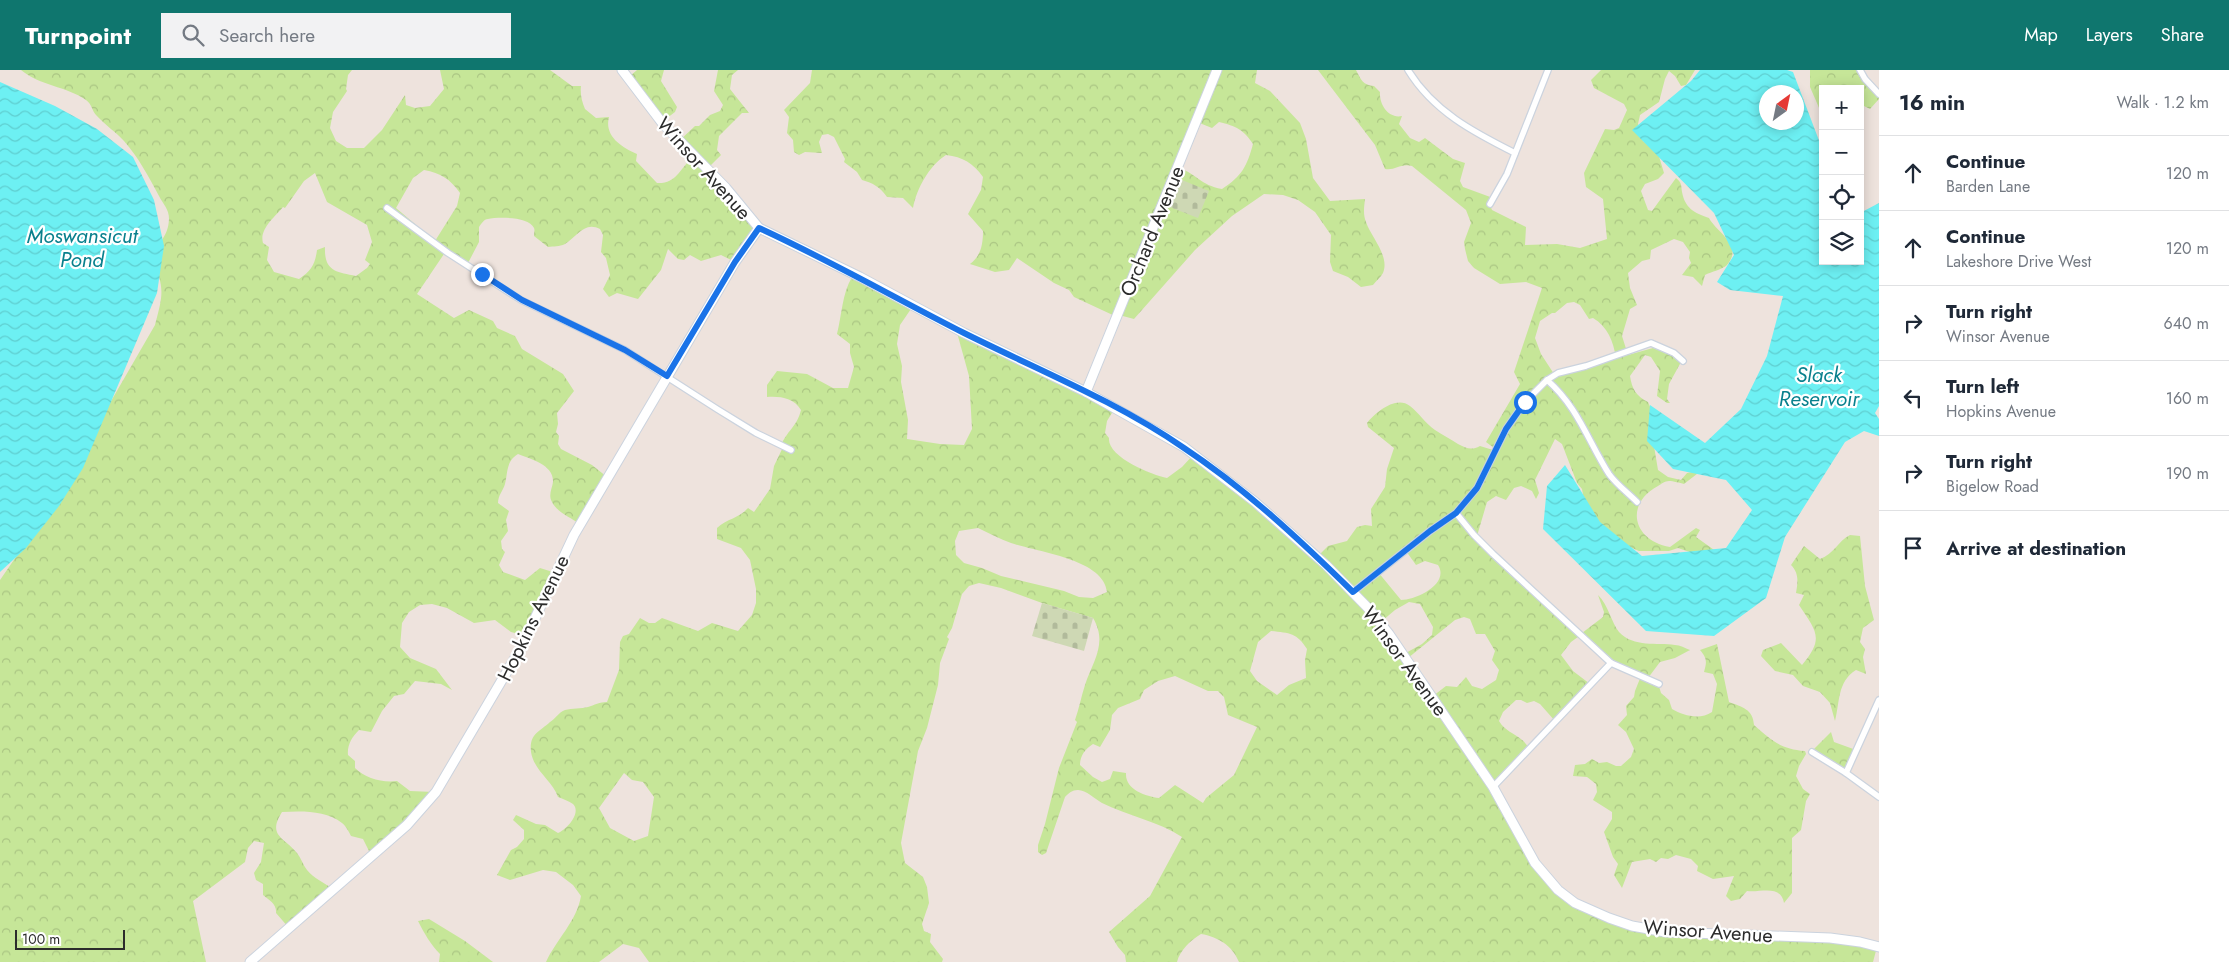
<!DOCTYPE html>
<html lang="en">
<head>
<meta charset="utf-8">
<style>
	body { margin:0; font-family:Jost,sans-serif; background:#f2f2f3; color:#1f2937 }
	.controls { position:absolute; right:15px; top:15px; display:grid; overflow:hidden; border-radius:0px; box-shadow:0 2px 12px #0003 }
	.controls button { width:45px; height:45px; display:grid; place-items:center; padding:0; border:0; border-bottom:1px solid #e0e1e3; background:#fff; color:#1f2937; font:25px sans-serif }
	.compass { position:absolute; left:1759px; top:15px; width:45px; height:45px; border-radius:50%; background:#fff; box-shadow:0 2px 12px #0003; rotate:33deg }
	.scale { position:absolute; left:15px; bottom:12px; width:110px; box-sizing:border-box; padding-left:5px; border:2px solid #2c2c2c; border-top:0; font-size:14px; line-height:18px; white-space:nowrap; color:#2c2c2c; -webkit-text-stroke:4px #fff; paint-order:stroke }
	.stop { position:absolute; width:15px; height:15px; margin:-11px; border:4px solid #1a73e8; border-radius:50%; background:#fff }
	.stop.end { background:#1a73e8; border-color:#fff; box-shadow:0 1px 5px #0008 }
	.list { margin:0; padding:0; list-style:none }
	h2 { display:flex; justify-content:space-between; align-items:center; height:65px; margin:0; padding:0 20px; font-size:21px }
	h2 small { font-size:16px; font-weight:400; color:#747a83 }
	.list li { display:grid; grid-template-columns:32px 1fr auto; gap:15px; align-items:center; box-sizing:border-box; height:75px; padding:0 20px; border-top:1px solid #e0e1e3 }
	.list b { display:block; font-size:19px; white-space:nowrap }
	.list p { margin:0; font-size:16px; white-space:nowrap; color:#747a83 }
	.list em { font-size:16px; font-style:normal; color:#747a83 }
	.icon { flex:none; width:28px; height:28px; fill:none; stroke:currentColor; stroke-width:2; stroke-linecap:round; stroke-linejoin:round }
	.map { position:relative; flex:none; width:1879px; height:892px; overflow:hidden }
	header { display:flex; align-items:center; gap:30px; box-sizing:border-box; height:70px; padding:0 25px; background:#0f766e; color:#fff }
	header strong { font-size:24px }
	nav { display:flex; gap:28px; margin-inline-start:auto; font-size:18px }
	.search { width:350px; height:45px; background:#f2f2f3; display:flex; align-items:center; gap:12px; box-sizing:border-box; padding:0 18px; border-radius:0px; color:#747a83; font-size:19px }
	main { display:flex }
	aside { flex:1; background:#fff }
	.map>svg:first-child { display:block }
	.forest { fill:url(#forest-crowns); fill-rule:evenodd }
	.cemetery { fill:url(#cemetery-stones) }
	.water { fill:url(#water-waves); fill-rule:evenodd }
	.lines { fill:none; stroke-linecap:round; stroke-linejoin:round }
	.street-casing { stroke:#cbd3de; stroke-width:8 }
	.secondary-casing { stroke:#cbd3de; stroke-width:11 }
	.street { stroke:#fff; stroke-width:5.5 }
	.secondary { stroke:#fff; stroke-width:9 }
	.route { stroke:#1a73e8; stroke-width:6 }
	.labels { text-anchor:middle; stroke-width:4.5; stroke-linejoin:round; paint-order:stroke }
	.street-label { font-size:20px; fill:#2c2c2c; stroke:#fff }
	.water-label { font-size:21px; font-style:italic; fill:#09808d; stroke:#fff }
</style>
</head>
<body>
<header>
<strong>Turnpoint</strong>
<div class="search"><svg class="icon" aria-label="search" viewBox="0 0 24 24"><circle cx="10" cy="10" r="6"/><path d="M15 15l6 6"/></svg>Search here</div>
<nav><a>Map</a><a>Layers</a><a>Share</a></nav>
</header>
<main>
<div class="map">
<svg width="1879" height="892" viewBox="0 0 1879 892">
	<defs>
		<pattern id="forest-crowns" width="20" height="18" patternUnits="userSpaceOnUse" patternTransform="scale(1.25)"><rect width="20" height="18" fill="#c6e698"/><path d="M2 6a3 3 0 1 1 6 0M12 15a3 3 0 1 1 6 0" fill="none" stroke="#aac583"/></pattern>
		<pattern id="cemetery-stones" width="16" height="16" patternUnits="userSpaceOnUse" patternTransform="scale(1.25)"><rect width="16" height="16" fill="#ced8b4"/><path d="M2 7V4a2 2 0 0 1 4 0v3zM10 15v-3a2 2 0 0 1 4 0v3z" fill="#b1ba9b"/></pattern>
		<pattern id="water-waves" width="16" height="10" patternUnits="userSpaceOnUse" patternTransform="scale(1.25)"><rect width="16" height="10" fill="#6df0f3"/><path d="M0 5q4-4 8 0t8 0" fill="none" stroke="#5fced0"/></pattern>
	</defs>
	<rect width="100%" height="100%" fill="#eee3dd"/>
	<g class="forest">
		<path d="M21,0h331l-4,5 -2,14 1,2 -14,21 -3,16 6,13 11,7h17l18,-18 23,-35 1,10 9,3 15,-2 14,-17 -4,-19h110l22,16h9c-1,8 1,16 4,23l11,9 13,-1c-5,19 12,30 28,37l-1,7 21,22c19,1 22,-13 34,-24l-12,-18 16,-15h4l11,-11 10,-4 3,-6 -9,-14 4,-21h20l-6,5 -2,14 19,24h-7l-23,23 -2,14 4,5 -15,15 52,56 -23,36 -14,-7 -20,6 -11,-6 -6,5 -6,-1 -10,-10 -7,21 -23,29 -21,-6 -8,4 -6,-8 7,-14 -4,-17 -5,-6 2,-17 -3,-6c-16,-8 -23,8 -35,15 -6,3 -11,2 -17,3l-14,-11c0,-3 1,-6 0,-8 -5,-12 -37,-11 -46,-9 -4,0 -7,5 -9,8v15l-11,21 -22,-12 -29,43 37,24 15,-8 24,11 4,7 18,8 7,13 41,25 11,17 -17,22 1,11 -2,8 3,4 -1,8 3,5 31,16 15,12 -27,47c-9,-6 -23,-12 -28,-22 -4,-7 0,-13 1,-20 1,-17 -22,-23 -35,-28 -12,7 -10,18 -13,30 -2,7 -7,11 -7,19l11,8 -3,9 2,11 -7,10 1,8 3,3 -6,13 4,7 22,8 15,-12 16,5 -30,63 -15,-4 -16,-12 -21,3 -27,-15 -15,-4 -12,1 -11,7 -7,11 -2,24 10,11 26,11 16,21 -11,-6 -26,-3 -11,13 -10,2 -12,15 -11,21 -12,-2c-7,7 -12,15 -11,25l7,6v7c10,10 27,15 42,13l13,10 24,1 -63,63 -8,-16 -12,-3c-2,-4 -5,-10 -9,-13 -16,-13 -41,-12 -60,-11 -15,24 2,25 15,41 4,5 6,12 10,17 6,8 18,13 26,19l-44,39 -13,-15c1,-9 -7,-13 -13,-18v-11l-7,-4 -2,-7 7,-11 3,-19 -10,-2 -6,7 -3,14 -52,39 13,61h-206v-382l47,-68 108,-187c9,-34 9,-36 -3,-69 7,-16 16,-18 17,-37 0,-10 -6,-15 -10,-23 -11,-20 -20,-38 -35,-55 -8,-9 -19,-16 -28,-26 -4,-4 -4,-11 -10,-15 -20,-14 -46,-14 -65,-30zM424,100c17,3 26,9 36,23l-3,13 -22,35 -39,-33 17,-30zM315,103l12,29 40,23 5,17 -7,18 5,4 -3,4 -11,8c-20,-4 -32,-5 -31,-29l-8,3c-2,15 -6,21 -18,29l-25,-7 -7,-12 2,-13 -6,-4c-4,-14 12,-26 20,-36l2,1 19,-27z"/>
		<path d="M637,0h27l-3,11 16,26 -2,5 -12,9 -34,-44z"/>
		<path d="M812,0h445l-2,13 15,8 30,32 6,16 7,39 17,23 35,-2c-1,9 -2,15 1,23 5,15 24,34 17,51 -2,4 -7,8 -10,12l-12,2 -13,-10 -15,-6 -3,-9 1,-27 -16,-23 -17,-12 -15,-5 -19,-1 -32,22 -37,34 -61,69 -15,-4 -2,2 -43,-20 -5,-7 -15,-7 -37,-25 -8,12 -14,2 -25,-8c11,-8 13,-20 13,-33l-15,-17 13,-24 2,-13c-10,-14 -20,-20 -37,-22 -17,11 -29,33 -33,53l-10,-10 -16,-1c-7,-10 -14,-14 -25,-17l-5,-8 -13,-10 1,-3 -11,-22 -6,-3 -6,1 -3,7 3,11 -17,-1 -6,3 -5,-3 -1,-12 -6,-7 2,-16 -5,-7 26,-27zM1197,52l15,6 7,-6c17,4 25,8 34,22 -6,22 -11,32 -31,45 -22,-4 -25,-15 -43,-21z"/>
		<path d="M1318,0h38c5,10 7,15 18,16l6,6c-1,12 8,27 22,24l-3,8 11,14 9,4 6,-4 28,21 12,4 -5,18 3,6 30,11 -3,7 2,5 34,17 -1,18 32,-1 23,4 27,-9 -4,-40 -17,-12 -2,-14 21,-44 9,1 5,-2 8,-18 -3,-6 -30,-16 -3,-8 10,-10h94l-9,15 -5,1 -6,-10 -6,-5 -4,8 -6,23 -19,13 -2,9 5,17 15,12 6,20 -6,6 -13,5 -4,7 7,19 4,1 24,-33c6,5 5,7 6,14 3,16 12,21 27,26 8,15 35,27 18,47 -4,4 -16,7 -22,10l-3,11 -9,-9 -11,-2 9,-12 -2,-5 1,-6 -7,-10 -9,-3 -23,11 -1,9 -8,2 -14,12 2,15 7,17 -7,4 -8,27 6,19 25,-7 21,7 7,7 -12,22 -2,15 3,4h-3l-10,-7 3,-25 -9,-14 -6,-2 -15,21c2,13 6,20 18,26l3,7 1,25 6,36 10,7 13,3 6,-7 15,-3 -18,14c-4,-1 -11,-3 -15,-3 -4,0 -8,3 -11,5 -34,18 -25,55 12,61l26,-19 4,2 -4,7 21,15 -10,6 -29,-10 -9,3h-30l-38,-16 -17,-35 -2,-11 -5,-6 -15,-39 -7,-5 -20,41 4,13 -3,6 -4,-8 -11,-5 -7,2 -8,12 -10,-4 -9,6 -10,34 105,97 21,-16 1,-5 -6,-17c11,11 13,27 21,37 15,16 38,10 56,13 5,0 10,3 15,5l-15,8 -15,4 -12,16 10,5 3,10 8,7 3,9c12,7 28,11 40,3l5,-28 -4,-10 -9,-2c3,-10 3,-14 -4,-22l17,-6 12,58c13,5 24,7 25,23 18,16 27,24 51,26l1,3 -7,12 -3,10 7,13 7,5 -4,7 -5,29 -9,8v55l-8,10c-3,-19 -24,-10 -37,-12l-7,8 -9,2 -5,-5 8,-20 -21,3 -16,-8 1,-5 -7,-7 -15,-4 -8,4 -7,-1 -5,4 -6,-3 -18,3 -10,26 -8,-13 4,-11 -5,-7 -9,-25 8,-13v-7l-19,-12 4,-8 -1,-8 -9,-7 -14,-1 2,-11 10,-1 7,-5 7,4 8,-1 9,4h5l10,-9 3,-8 -8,-17 -8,-7 9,-10 -1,-9 8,-9 1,-6 6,-15 -29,-13 -30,-29 -11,8 -10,13 12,16 17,13 -35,37 -15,-17 -6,-3 -7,2 -6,-3h-5l-13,12 -4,9c6,10 15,12 23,19 3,2 5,6 8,9l-36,36 41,77 22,26 49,28 59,15 111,3 101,13 -4,15h-634c-7,-17 -21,-25 -38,-28 -10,6 -21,16 -24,28h-51l-1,-7 -7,-8 -9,-15 41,-36 32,-59c-24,-16 -54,-21 -80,-34 -7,-4 -16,-13 -24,-13 -6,0 -9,3 -13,7l-19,56 -4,2 -4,-3v-7l7,-21 14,-56 18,-46 -2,-2c4,-11 6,-23 10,-35 8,-24 23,-42 8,-67l-51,-15 -41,-15 -22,-5 -10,3 -7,8 -10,34 -5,9 2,2 -9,24 -2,22 -11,43 -9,23 -17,92 4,20 18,14 4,10 2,16 -7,21 2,7 7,3 -1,8 13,17 -1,3h-293l-10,-14 -16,-4 -24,18h-53c10,-22 31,-41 35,-66l-8,-11 -17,-13 -13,-2 -33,10 -13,-5 14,-25 6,-3 7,-8v-9l-11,-10 3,-5 20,9 9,1 13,8c8,-3 24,-20 15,-29 -4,-3 -10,-5 -15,-7 -6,-17 -24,-26 -27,-45 -2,-18 8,-20 19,-30 5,-3 9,-10 15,-12 7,-2 16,-1 23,-3 6,-2 12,-5 19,-5l12,-32 1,-28 3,-6 6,-2 11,-16 9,5h6l7,-5 36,13 14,-8 26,8 14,-16 4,-12v-14l-6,-29 -9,-12 -24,-9v-11c9,-9 23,-10 31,-20l6,4 16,-23 4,-23 10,-21 -2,-2c7,-14 15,-17 19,-33 -7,-12 -21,-14 -34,-13v-12l10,-14 30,3 26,14h15l6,-21 -4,-14v-9l-13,-10c5,-20 5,-40 15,-57l61,29 -13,19 -3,19 5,22 -1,16 7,38 -1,19 33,5 24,1 8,-16 -3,-53 -13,-47 159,79 -8,13 -2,12 4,5c-2,19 43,37 58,40l15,-11 12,-13 124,102 10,-10 19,-5 10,-14 8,-2 7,1 -1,-17 14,-22 2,-18 7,-21 -26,-21 -1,-4c8,-10 29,-28 43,-17 9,7 15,17 25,24 7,5 16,9 23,14 8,4 13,7 22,2l13,4 1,-2 -8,-6 34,-58 -6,-12 28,-84 -16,-6 -26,2 -26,-16 -6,-7 -3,-12 -1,-7 7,-19 -5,-13 -54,-44c-12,-3 -17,5 -27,3l-10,-24zM1574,232l6,3 9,14 4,-1c15,9 20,23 23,40l-62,16 -13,-20 -6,-16 5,-17 12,-8h3l12,-10zM978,458c11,5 22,11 33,15 25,9 93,16 96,49l-14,6 -14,-1 -15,-6 -63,-15 -19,-8 -18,-5 -8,-8 -1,-14 4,-10zM1406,481l10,14 9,-4 13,4c12,19 -22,35 -37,35l-23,-28zM1409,532l11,2 13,23 -1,8 -10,9 -18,10 -22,-33 13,-11zM1464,547l6,2 6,15h9l10,17 -3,9 7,10 -3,10 -14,9 -10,-3 -6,-9 -9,10 -11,-1 -13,10 -25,-38 47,-38zM1271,561c19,2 26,2 36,18l-2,11 1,18 -17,7 -12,10 -20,-14 -7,-10 8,-29zM1175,606l33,15h10l6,6 4,18 29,12 -23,48 -28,23 -3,5 -28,-18 -16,13c-13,-2 -34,-8 -33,-25l-13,-2 -3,8 -8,3 -9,-5 -13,-12c0,-9 5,-16 13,-21l7,3 10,-17 2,-15 6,-7 22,-9 4,-9 14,-9zM624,703l8,7 11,2 11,15 -6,39 -14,5 -24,-13 -11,-20z"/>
		<path d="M1810,0h51l18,22v7l-9,10 -10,-5v-15h-37v28l-13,-30z"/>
		<path d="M1850,465l10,1 5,50 9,34 -11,8 -3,14 5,7 -2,8 3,17 -10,-4c-19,12 -16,32 -21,51l-5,-18 -10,-11 -17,-6 -10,-11 -18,-4 -14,-15 2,-6 18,-7 21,22c23,-27 14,-34 -3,-60l5,-10 -8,-2c2,-11 3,-20 -5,-28l13,-19 16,13c14,-5 18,-18 30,-24z"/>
		<path d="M1831,662l3,10 22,8 -9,21 -35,-20z"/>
		<path d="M429,849l36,22 28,21h-54l1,-8c-9,-9 -16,-21 -22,-33z"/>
	</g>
	<g class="cemetery">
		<path d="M1177,108l32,13 -11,27 -31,-12z"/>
		<path d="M1042,533l51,15 -9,33 -52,-15z"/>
	</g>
	<g class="water">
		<path d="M1700,0h87l6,2 30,79v110h37v-48l19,-10v203l-4,7 4,6v17l-15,-5 -19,11 -60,95 -19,61 -52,38 -68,-5 -103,-102 4,-43 18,-21 35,57 42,34 84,-8 26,-38 -26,-30 -53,-11 -26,-28 3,-36 55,38 36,-34 26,-53 16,-60 -53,-6 -13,-8 17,-27 -20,-42 -82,-83 59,-49zM1766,22h30v30h-30z"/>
		<path d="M0,12l55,24 42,23 36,28 21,43 10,46 -7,47 -74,175 -24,38 -33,42 -26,24z"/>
	</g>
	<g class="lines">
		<defs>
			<g id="street">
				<path d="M1408,0c25,41 65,62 107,83"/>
				<path d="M1860,0l5,9 14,15"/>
				<path d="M1490,134l17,-30 41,-104"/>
				<path d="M387,138l61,45 73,47 104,50 92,59 39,24 35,17"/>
				<path d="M1547,310c31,27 41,61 62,94 7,10 19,19 28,28"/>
				<path d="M1456,443l18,22 19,19 118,109 48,21"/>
				<path d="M1353,522l77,-61 26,-18 21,-25 29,-59 19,-27 22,-22 11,-7 28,-7 65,-23 23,10 9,8"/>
				<path d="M1812,682l34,21 33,24"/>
				<path d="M1846,703l33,-73"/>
				<path d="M1493,717l118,-124"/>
			</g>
			<g id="secondary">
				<path d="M622,0l41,54 63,64 33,40 101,49 104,56 122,59 98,55 71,55 71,63 43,44 20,25 104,153 42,76 23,27 17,13 34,15 23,8 33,6 165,6 30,4 19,5"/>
				<path d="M1086,322l131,-322"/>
				<path d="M250,892l157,-137 29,-33 86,-146 52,-111 161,-273 24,-34"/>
			</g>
		</defs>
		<use href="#street" class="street-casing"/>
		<use href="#secondary" class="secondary-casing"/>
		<use href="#street" class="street"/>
		<use href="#secondary" class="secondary"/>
	</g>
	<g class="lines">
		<path class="route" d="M482,204l40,26 103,50 42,26 68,-114 24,-34c70,32 136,70 205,105 74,37 152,68 220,115 62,41 117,93 169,144l77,-61 26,-18 21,-25 29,-59 19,-27"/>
	</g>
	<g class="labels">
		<g class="street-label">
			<text transform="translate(704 98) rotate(48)" y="7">Winsor Avenue</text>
			<text transform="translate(1152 161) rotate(-68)" y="7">Orchard Avenue</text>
			<text transform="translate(533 548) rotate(-64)" y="7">Hopkins Avenue</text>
			<text transform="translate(1405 591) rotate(54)" y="7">Winsor Avenue</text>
			<text transform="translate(1708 861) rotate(4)" y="7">Winsor Avenue</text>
		</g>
		<g class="water-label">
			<text x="82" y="173">Moswansicut<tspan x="82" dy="24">Pond</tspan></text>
			<text x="1819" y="312">Slack<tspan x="1819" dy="24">Reservoir</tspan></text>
		</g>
	</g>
</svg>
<div class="controls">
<button>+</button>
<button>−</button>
<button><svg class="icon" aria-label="locate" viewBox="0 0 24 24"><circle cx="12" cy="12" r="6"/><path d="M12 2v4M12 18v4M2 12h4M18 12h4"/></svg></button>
<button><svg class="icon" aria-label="layers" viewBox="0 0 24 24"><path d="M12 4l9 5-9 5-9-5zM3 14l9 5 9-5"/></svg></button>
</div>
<svg class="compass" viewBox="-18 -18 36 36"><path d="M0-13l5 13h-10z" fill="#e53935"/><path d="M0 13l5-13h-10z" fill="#747a83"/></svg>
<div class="scale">100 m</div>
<div class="stop" style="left:1525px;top:332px"></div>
<div class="stop end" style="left:482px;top:204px"></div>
</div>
<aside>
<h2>16 min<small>Walk · 1.2 km</small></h2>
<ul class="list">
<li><svg class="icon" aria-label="ahead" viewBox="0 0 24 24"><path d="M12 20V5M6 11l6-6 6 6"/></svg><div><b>Continue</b><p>Barden Lane</p></div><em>120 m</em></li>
<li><svg class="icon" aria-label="ahead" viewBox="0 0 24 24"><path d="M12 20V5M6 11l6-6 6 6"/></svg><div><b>Continue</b><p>Lakeshore Drive West</p></div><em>120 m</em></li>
<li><svg class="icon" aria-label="right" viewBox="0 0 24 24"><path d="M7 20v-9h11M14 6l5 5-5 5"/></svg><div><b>Turn right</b><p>Winsor Avenue</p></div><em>640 m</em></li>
<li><svg class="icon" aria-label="left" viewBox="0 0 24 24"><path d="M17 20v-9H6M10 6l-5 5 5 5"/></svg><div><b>Turn left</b><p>Hopkins Avenue</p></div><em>160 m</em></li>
<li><svg class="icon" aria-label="right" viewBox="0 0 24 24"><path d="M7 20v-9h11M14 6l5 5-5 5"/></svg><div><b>Turn right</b><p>Bigelow Road</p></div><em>190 m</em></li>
<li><svg class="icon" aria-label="arrive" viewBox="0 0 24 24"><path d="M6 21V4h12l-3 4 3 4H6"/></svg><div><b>Arrive at destination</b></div></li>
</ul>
</aside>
</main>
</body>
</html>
